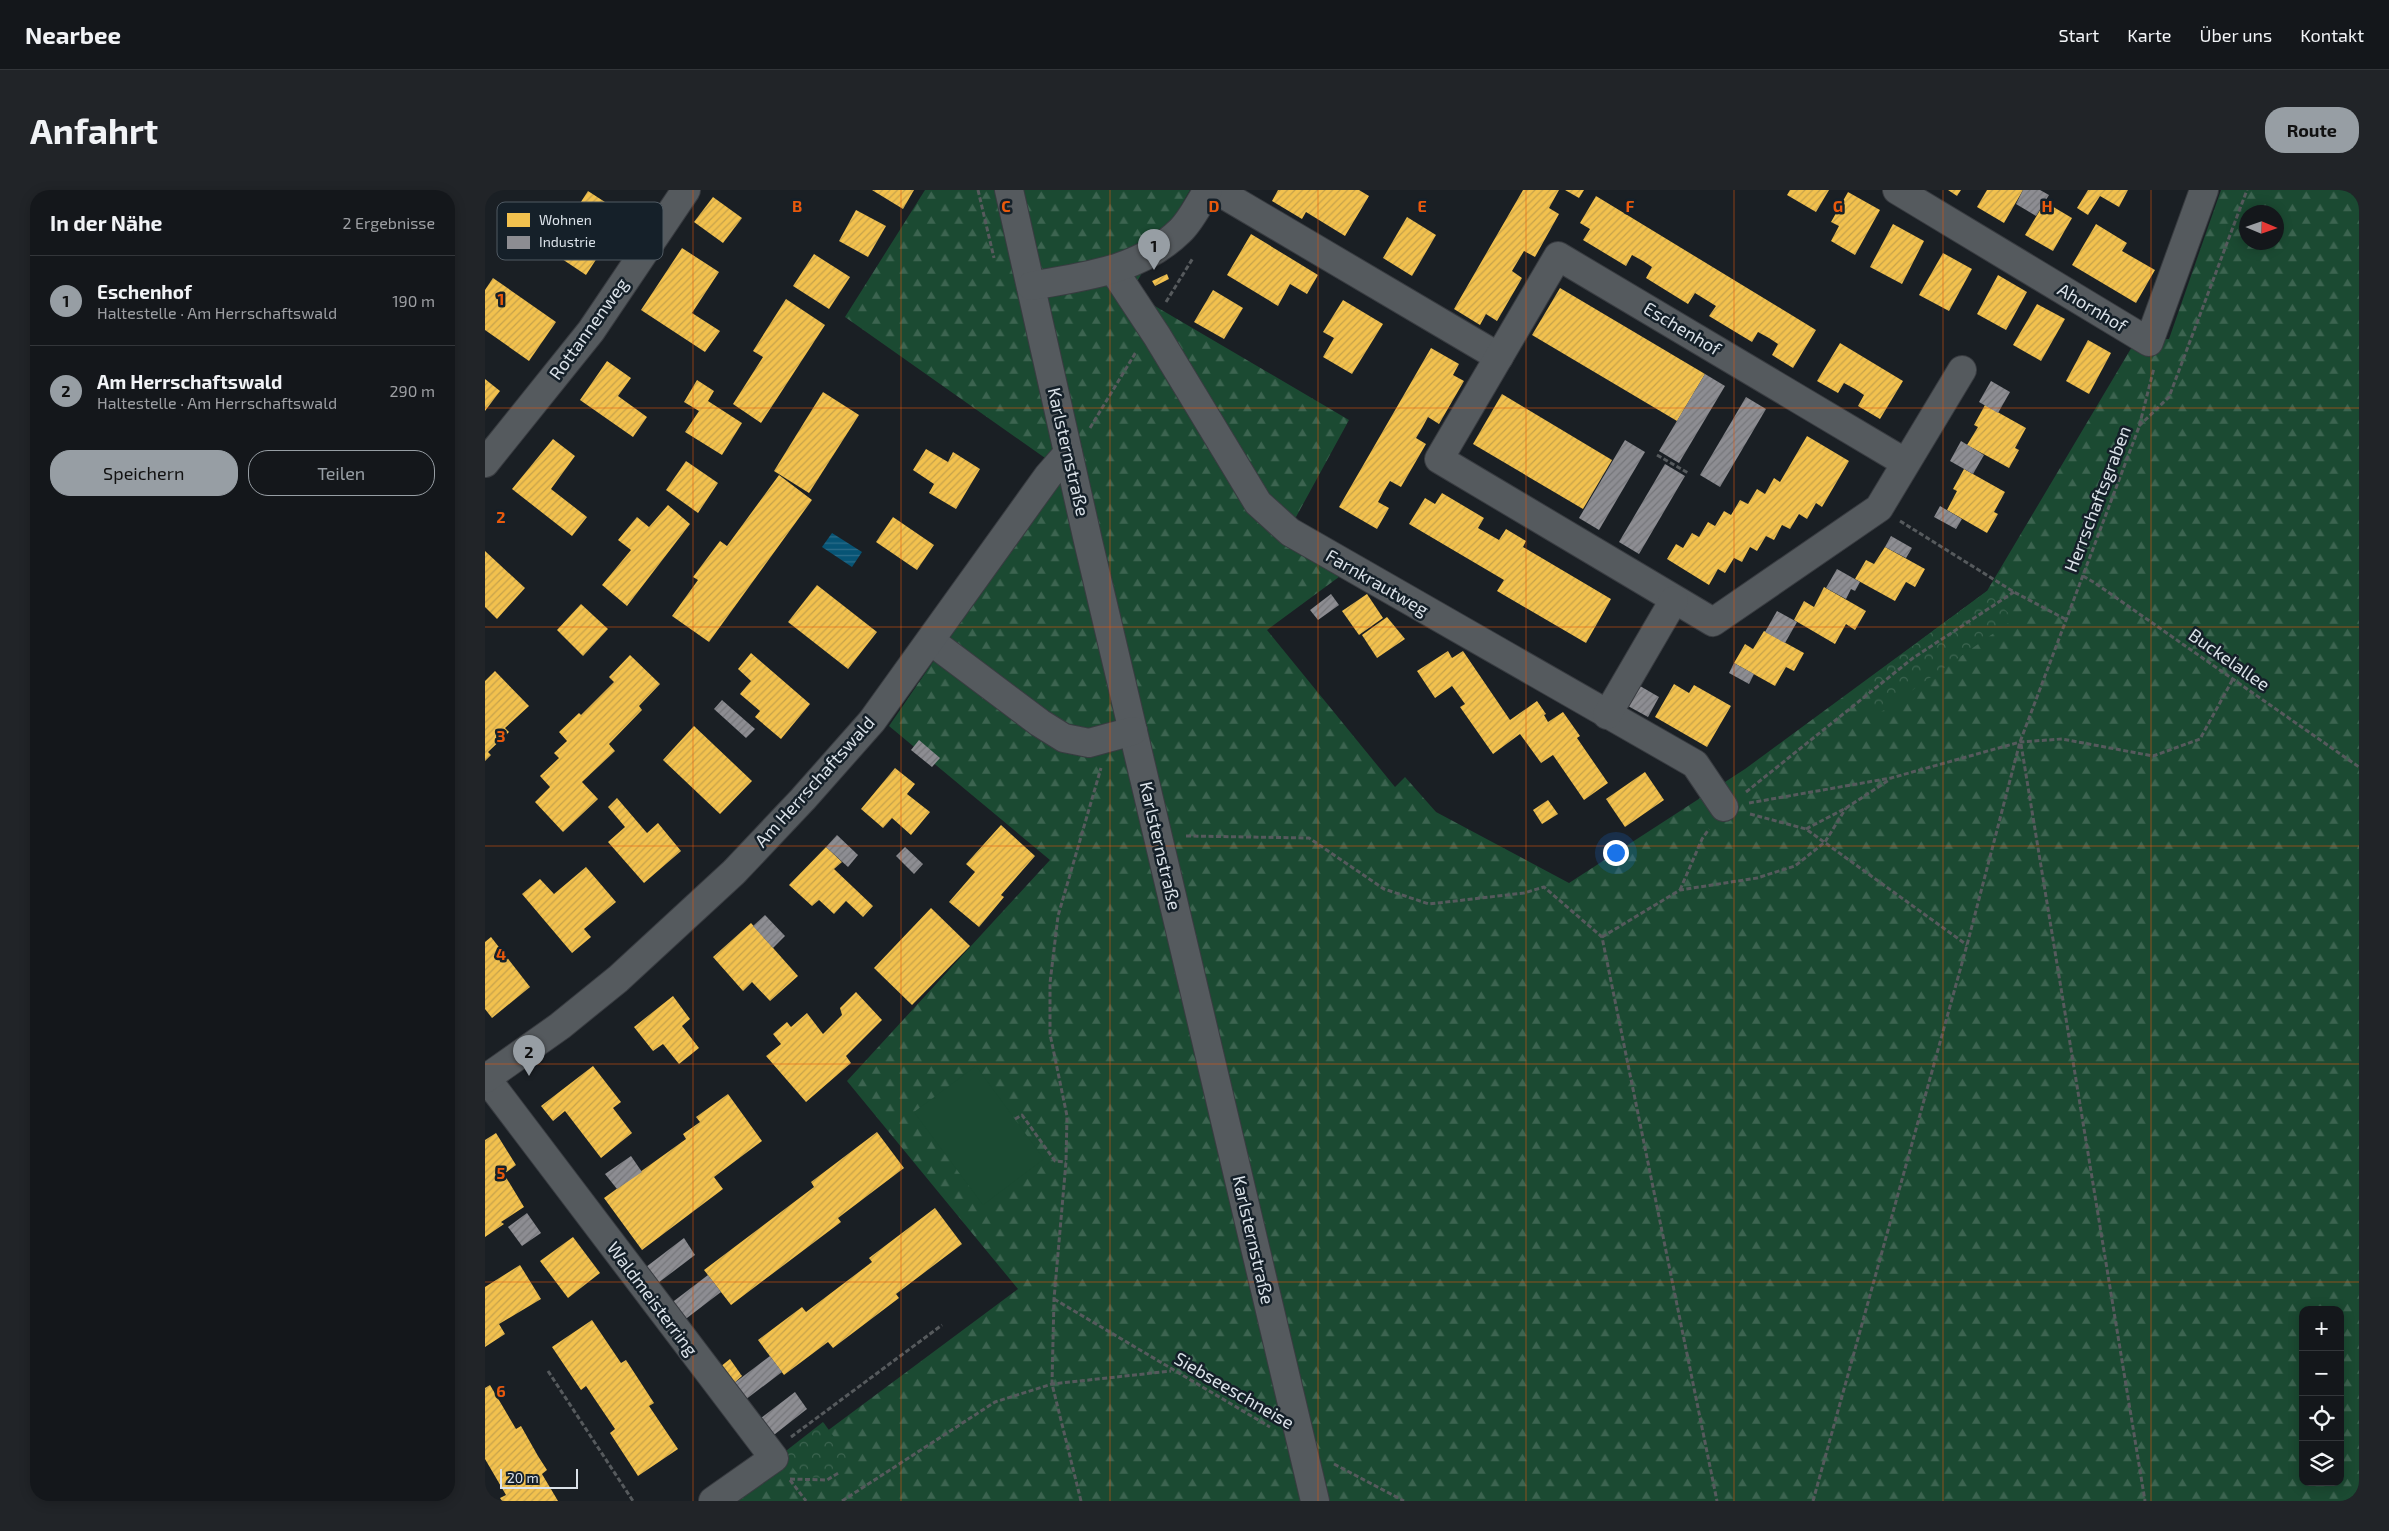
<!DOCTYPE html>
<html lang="de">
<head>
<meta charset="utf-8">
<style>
	body { margin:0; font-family:"Exo 2",sans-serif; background:#212428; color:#f1f3f6 }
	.controls { position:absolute; right:15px; bottom:15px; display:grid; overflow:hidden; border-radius:10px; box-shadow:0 2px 12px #0003 }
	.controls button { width:45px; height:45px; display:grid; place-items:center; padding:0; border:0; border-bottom:1px solid #33363a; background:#14171b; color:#f1f3f6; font:25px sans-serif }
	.compass { position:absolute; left:1754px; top:15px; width:45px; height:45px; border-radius:50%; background:#14171b; box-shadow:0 2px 12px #0003; rotate:92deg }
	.scale { position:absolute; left:15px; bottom:12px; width:78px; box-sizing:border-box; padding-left:5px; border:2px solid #dbe2e9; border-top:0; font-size:14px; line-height:18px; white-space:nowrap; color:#dbe2e9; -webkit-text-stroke:4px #152029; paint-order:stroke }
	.you { position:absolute; left:1130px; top:662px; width:18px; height:18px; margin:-12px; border:4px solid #fff; border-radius:50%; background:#1a73e8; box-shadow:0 0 0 8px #1a73e833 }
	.badge { display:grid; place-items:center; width:32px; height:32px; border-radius:50%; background:#979ea4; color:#111; font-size:16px; font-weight:700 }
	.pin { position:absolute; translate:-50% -41px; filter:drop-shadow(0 1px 2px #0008) }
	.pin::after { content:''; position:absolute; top:26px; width:18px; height:15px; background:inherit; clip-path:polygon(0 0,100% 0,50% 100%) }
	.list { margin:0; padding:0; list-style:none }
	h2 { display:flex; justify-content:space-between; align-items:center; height:65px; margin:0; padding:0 20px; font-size:21px }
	h2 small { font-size:16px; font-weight:400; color:#9d9fa3 }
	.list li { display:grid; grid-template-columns:32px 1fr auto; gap:15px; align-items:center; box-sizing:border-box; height:90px; padding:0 20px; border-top:1px solid #33363a }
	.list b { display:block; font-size:19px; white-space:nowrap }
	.list p { margin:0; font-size:16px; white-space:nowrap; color:#9d9fa3 }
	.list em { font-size:16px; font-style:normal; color:#9d9fa3 }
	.actions { display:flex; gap:10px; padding:15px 20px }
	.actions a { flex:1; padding:11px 0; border:1px solid #979ea4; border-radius:20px; text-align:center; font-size:18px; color:#979ea4 }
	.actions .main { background:#979ea4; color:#111 }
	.icon { flex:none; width:28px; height:28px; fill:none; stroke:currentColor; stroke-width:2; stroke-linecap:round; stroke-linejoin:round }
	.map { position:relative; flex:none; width:1874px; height:1311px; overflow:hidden; border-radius:20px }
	header { display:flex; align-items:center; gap:30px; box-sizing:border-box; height:70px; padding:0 25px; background:#14171b; border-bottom:1px solid #33363a }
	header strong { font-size:24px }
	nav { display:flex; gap:28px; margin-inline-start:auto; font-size:18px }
	.intro { display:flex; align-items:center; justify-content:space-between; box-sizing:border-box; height:120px; padding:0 30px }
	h1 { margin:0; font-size:35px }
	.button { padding:12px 22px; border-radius:20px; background:#979ea4; color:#111; font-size:18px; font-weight:700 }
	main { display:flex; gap:30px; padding:0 30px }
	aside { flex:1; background:#14171b; border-radius:20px; box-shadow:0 2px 12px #0003 }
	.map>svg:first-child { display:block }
	.forest { fill:url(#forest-firs); fill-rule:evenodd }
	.park { fill:url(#park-crowns) }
	.garden { fill:#1b4a32 }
	.water { fill:url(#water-rules) }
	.homes { fill:url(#homes-hatch) }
	.industry { fill:url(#industry-hatch) }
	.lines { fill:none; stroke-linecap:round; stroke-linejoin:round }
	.minor-casing { stroke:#393c41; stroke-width:30 }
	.path { stroke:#565a5d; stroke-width:3; stroke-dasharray:5 2.5; stroke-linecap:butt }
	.minor { stroke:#555a5e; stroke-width:28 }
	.grid { fill:none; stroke:#e8590c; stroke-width:1; stroke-opacity:0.55 }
	.labels { text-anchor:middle; stroke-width:5; stroke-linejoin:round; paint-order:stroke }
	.street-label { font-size:18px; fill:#dbe2e9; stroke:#152029 }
	.key { fill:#152029; stroke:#505a63; stroke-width:1 }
	.key-label { font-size:14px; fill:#dbe2e9 }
	.grid-label { font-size:16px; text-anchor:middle; font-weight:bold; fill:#e8590c; stroke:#152029; stroke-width:5; stroke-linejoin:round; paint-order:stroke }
</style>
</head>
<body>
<header>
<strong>Nearbee</strong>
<nav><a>Start</a><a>Karte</a><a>Über uns</a><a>Kontakt</a></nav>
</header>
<div class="intro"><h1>Anfahrt</h1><a class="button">Route</a></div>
<main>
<aside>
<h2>In der Nähe<small>2 Ergebnisse</small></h2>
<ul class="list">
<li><span class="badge">1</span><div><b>Eschenhof</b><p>Haltestelle · Am Herrschaftswald</p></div><em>190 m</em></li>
<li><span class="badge">2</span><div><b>Am Herrschaftswald</b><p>Haltestelle · Am Herrschaftswald</p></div><em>290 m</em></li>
</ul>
<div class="actions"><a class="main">Speichern</a><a>Teilen</a></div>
</aside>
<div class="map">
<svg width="1874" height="1311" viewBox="0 0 1874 1311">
	<defs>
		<pattern id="forest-firs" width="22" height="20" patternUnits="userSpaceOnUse" patternTransform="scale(1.25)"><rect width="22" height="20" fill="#1b4a32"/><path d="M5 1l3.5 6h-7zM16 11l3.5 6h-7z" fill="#3c6450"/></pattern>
		<pattern id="park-crowns" width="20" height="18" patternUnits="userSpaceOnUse" patternTransform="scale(1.25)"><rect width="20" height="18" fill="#1b4a32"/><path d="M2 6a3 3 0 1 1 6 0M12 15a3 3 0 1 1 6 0" fill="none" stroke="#3c6450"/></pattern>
		<pattern id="water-rules" width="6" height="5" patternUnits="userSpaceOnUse" patternTransform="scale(1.25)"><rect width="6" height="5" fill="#075475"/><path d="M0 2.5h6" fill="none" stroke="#2b6c89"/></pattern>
		<pattern id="homes-hatch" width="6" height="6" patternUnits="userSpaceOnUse" patternTransform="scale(1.25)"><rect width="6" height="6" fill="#f2c14e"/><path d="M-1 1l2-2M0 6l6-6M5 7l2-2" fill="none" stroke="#c6a24c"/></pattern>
		<pattern id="industry-hatch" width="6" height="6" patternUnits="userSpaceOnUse" patternTransform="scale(1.25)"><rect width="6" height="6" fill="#8d8d92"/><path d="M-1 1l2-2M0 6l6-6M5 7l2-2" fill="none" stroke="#76777b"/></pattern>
	</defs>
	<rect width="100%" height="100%" fill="#1a1f24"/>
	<path class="forest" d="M440,0h265l-59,102 218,128 -65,119 59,35 -76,56 128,157 10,-10 31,35 133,71 176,-114 242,-178 149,-251 33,-1 52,-149h138v1311h-1626l285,-212 -171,-208 203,-221 -161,-134 102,-149 64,-112 -210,-148zM1762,22h30v30h-30zM1818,1120h37v172h-37z"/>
	<g class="park">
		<path d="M1502,401l27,28 -140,98 -7,-37z"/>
		<path d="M338,1232l29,39 -25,17 -27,-1 -18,-23z"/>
	</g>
	<path class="garden" d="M491,876l68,93 -61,46 -69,-93z"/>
	<path class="water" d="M347,343l30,19 -10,15 -30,-20z"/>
	<g class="homes">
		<path d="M387,0h42l-11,19z"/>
		<path d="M793,0h81l10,6 -24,40 -39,-24 -4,7 -30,-18z"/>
		<path d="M1038,0h36l-10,18 10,6 -24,43 -11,-6 -12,20 10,7 -25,43 -11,-7 -6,11 -26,-16z"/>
		<path d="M1080,0h19l-5,8z"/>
		<path d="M1305,0h39l-13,22 -29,-17z"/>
		<path d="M1463,0h13l-4,6z"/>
		<path d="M1502,0h36l-19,33 -27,-16z"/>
		<path d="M1603,0h40l-9,17 -19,-11 -12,19 -11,-7z"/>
		<path d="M103,1l37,24 -39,60 -66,-44 13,-19 29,19z"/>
		<path d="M1363,2l32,18 -25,45 -24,-14 8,-15 -8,-4z"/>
		<path d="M1111,6l220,134 -23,38 -21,-13 6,-11 -9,-6 -11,-6 -6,10 -43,-26 7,-10 -21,-13 -7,11 -42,-26 6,-11 -9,-6 -11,-6 -6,11 -43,-26 7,-11 -10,-6z"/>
		<path d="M228,7l29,21 -19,25 -29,-21z"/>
		<path d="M1560,12l27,16 -19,33 -28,-16z"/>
		<path d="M371,20l30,16 -18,31 -29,-16z"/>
		<path d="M922,27l29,18 -24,41 -29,-18z"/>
		<path d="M1408,34l31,17 -22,43 -32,-17z"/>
		<path d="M1611,34l31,19 -5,8 33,19 -19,33 -64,-38z"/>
		<path d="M766,44l67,41 -11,19 -17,-10 -12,22 -51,-31z"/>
		<path d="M197,58l37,24 -27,41 28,18 -15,21 -64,-42z"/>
		<path d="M1458,63l29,16 -23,42 -30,-16z"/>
		<path d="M329,64l36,23 -21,32 -36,-23z"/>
		<path d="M682,84l2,5 -14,7 -3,-5z"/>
		<path d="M1513,85l29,17 -21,38 -29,-16z"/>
		<path d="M8,88l63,44 -27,39 -44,-31v-40z"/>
		<path d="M1075,98l145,86 -28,47 -145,-86z"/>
		<path d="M728,100l30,18 -19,31 -30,-17z"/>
		<path d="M301,109l39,26 -64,98 -28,-19 30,-47 -10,-6z"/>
		<path d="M858,110l40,24 -31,50 -29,-17 11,-19 -11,-6z"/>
		<path d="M1552,114l28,15 -24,42 -28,-16z"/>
		<path d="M1603,150l23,13 -22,41 -23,-13z"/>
		<path d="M1355,153l63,38 -23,38 -22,-13 6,-11 -9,-6 -11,-6 -6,10 -21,-12z"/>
		<path d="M946,158l28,16 -6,11 11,6 -25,43 -11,-7 -6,11 -6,10 10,6 -25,43 -11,-6 -6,10 -6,11 11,6 -12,21 -38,-22z"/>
		<path d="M122,171l24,17 -13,18 29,21 -14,20 -53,-37z"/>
		<path d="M0,189l15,12 -15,20z"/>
		<path d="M212,190l17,11 -6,10 34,22 -20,32 -37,-23 14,-21 -15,-9z"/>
		<path d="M338,202l36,23 -50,78 -35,-22z"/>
		<path d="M1017,204l110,66 -29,49 -110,-65z"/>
		<path d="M1500,215l41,23 -11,20 4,2 -10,18 -42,-23 11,-18 -4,-2z"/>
		<path d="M1322,246l42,25 -27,46 -6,-4 -9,16 -8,-5 -9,15 -8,-4 -8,15 -8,-4 -9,15 -7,-4 -8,15 -8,-4 -9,15 -7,-4 -9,16 -42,-26 9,-15 7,4 9,-15 7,4 9,-15 7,4 9,-15 7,4 9,-15 8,4 9,-15 8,5 9,-16 6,4z"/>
		<path d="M68,249l22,17 -24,33 36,28 -15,19 -60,-47z"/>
		<path d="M441,259l22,13 5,-10 27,17 -24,40 -27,-16 5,-9 -21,-14z"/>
		<path d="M201,271l32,22 -20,30 -32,-23z"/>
		<path d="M1479,279l41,23 -11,20 4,2 -11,19 -40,-23 10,-19 -4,-2z"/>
		<path d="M294,285l33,25 -103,142 -37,-26 26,-36 -5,-3 27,-36 7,5z"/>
		<path d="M957,303l42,25 -6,10 21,12 7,-11 20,12 -3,6 88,52 -25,44 -89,-52 7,-11 -95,-56 16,-26 10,6z"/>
		<path d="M183,315l22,19 -63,82 -25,-21 29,-35 -13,-10 19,-23 12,10z"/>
		<path d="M408,327l41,28 -17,25 -41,-28z"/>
		<path d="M1400,357l40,22 -10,18 -9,-5 -11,19 -40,-22 11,-19 8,4z"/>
		<path d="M0,361l40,37 -28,31 -12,-12z"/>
		<path d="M332,395l60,47 -29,37 -60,-47z"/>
		<path d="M1339,397l42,24 -11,19 -9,-6 -11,20 -41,-24 10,-19 10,6z"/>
		<path d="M882,404l16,24 -24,17 -17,-24z"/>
		<path d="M96,414l27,25 -25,27 -26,-26z"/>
		<path d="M902,427l18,22 -28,19 -15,-23z"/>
		<path d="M1279,441l40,22 -10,18 -8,-4 -11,19 -41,-23 11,-19 8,5z"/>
		<path d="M963,461l4,7 11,-7 47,69 27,-19 9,13 -2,1 4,7 15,-10 17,24 -3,2 31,45 -24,17 -31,-45 -12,8 -21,-29 -27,20 -33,-47 5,-3 -13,-18 -17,12 -18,-27z"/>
		<path d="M266,463l59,51 -29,35 -26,-22 5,-6 -20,-17 11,-13 -13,-12z"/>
		<path d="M145,465l30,29 -21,22 3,4 -33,34 6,7 -33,31 16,17 -35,33 -28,-30 15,-15 -10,-11 19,-18 -5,-5 13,-12 -8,-9 20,-19 2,2 33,-33 -5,-5z"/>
		<path d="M10,481l34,35 -24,22 4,4 -21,20 3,3 -6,6v-80z"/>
		<path d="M1189,494l15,9 5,-8 37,21 -24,41 -52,-30z"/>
		<path d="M209,536l58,55 -32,33 -57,-54z"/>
		<path d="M410,578l20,16 -8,10 23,18 -19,23 -19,-17 -9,10 -22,-19z"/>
		<path d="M1160,582l19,28 -39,27 -19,-28z"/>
		<path d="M132,608l30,35 11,-10 23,28 -37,32 -36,-41 17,-15 -17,-20z"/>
		<path d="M1063,610l10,14 -16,10 -9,-14z"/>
		<path d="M516,635l34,31 -34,39 3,2 -25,30 -30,-25 26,-30 -9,-8z"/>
		<path d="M341,657l16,15 -8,7 39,37 -10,11 -17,-16 -12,13 -15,-14 -7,6 -23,-21z"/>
		<path d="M101,677l30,35 -32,27 7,8 -19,16 -50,-59 18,-15 14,15z"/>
		<path d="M446,718l39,38 -58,59 -38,-37z"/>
		<path d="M266,733l47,53 -28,25 -18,-19 -9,9 -30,-34z"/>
		<path d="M6,747l39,50 -38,31 -7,-9v-67z"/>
		<path d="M371,802l26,28 -36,36 5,7 -45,39 -40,-46 15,-12 -8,-10 14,-12 4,5 16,-14 16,21 19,-19 -2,-7z"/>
		<path d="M188,806l17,23 -8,7 17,22 -20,16 -16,-20 -10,7 -19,-24z"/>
		<path d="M108,876l28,36 -8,6 19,25 -31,25 -36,-47 -12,10 -12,-15z"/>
		<path d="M243,904l34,47 -48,36 9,12 -81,61 -38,-52 82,-59 -3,-5 17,-12 -4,-5z"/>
		<path d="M392,942l27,36 -66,50 3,4 -110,83 -27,-35 110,-83 -3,-5z"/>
		<path d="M11,943l20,32 -12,9 20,33 -23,15 3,2 -19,13v-97z"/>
		<path d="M450,1018l27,36 -66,50 3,4 -66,50 -5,-6 -44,33 -26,-35 44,-33 4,5 66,-50 -3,-4z"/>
		<path d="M88,1047l27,36 -32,25 -28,-37z"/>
		<path d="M35,1075l21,34 -42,25 6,10 -20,13v-60z"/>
		<path d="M107,1130l29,43 5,-3 28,43 -5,3 29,43 -40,27 -28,-43 5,-4 -19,-28 -10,-15 -5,4 -29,-43z"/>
		<path d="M245,1169l12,17 -9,8 -13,-17z"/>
		<path d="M5,1195l26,44 5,-3 17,30 9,14 -5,4 16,27h-56l-2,-3 6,-3 -21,-36v-71z"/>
	</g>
	<g class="industry">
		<path d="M1538,0h17l9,5 -13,21 -20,-12z"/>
		<path d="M1220,184l20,12 -46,77 -20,-12z"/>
		<path d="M1506,191l19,11 -12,21 -19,-11z"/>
		<path d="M1261,207l20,12 -46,78 -20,-12z"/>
		<path d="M1140,250l20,12 -46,78 -20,-12z"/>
		<path d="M1476,251l23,14 -11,19 -23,-13z"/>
		<path d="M1180,274l20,12 -46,78 -20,-12z"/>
		<path d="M1455,316l22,13 -6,10 -22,-12z"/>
		<path d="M1406,346l21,12 -6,10 -21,-11z"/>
		<path d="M1352,379l23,13 -5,9 -4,-2 -5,10 -20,-11z"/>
		<path d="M846,404l8,11 -21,15 -8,-10z"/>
		<path d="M1292,421l20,11 -12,21 -20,-11z"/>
		<path d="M1249,473l20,11 -5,10 -20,-11z"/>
		<path d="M1155,496l19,11 -11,20 -20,-11z"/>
		<path d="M237,510l33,29 -9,9 -32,-29z"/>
		<path d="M434,550l21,18 -8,9 -21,-17z"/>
		<path d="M352,645l21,20 -10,12 -22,-20z"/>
		<path d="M420,657l18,17 -9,10 -18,-18z"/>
		<path d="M280,725l20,21 -12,12 -20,-22z"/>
		<path d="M146,966l11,16 -25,17 -12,-15z"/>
		<path d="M42,1023l14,20 -19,13 -14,-19z"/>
		<path d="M199,1048l11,17 -37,28 -12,-16z"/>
		<path d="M223,1085l13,17 -38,29 -13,-17z"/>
		<path d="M285,1166l12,16 -37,28 -12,-16z"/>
		<path d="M310,1202l12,17 -37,29 -13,-17z"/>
	</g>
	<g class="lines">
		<defs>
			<g id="minor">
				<path d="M524,0l79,351 227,960"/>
				<path d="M731,0l283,167"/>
				<path d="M1412,0l252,152 55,-152"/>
				<path d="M629,81l43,65 101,167 32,29 405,232 29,43"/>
				<path d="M546,96c54,-10 108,-15 149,-55 11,-10 19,-28 28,-41"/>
				<path d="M0,273l106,-132 95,-141"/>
				<path d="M1421,273l-348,-207 -119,203 274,163 166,-114 83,-138"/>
				<path d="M446,451l109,82 24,15 25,5 44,-12"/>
				<path d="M1122,525l67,-115"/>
				<path d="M1,888l288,380 -61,43"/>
				<path d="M0,889l75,-53 58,-47 116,-107 69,-73 69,-78 176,-245 20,-23"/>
			</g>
		</defs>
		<use href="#minor" class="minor-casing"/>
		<g class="path">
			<path d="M493,0l16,68"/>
			<path d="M681,112l27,-44"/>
			<path d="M1654,236l30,-29 78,-207"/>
			<path d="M605,238l46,-76"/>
			<path d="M1172,265l31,18"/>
			<path d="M1415,331l114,71 51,27"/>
			<path d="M1598,386l12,7 264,184"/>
			<path d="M1536,554l124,757"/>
			<path d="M1261,602l167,-134 101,-66"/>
			<path d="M1264,613l142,-25 129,-36 42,-3 91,17 47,-17 33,-60"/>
			<path d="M1265,624l56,15 161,116"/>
			<path d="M1321,639l40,-21 43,-28"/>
			<path d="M701,646l123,2 75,51 45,15 95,-11 20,-6 58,50 115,564"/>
			<path d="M1195,700l22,-51 7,-10"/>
			<path d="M1117,747l78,-47 77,-12 38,-12 30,-24 21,-34"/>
			<path d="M530,929l7,-4 33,46 11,1"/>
			<path d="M569,1109l216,128"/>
			<path d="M63,1181l85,130"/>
			<path d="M306,1247l151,-112"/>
			<path d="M849,1274l70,37"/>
			<path d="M305,1289l37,1 13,-8"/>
			<path d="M305,1290l16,21"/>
			<path d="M357,1311l153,-99 57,-18 119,-13"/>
			<path d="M596,1311l-29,-117 2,-85 12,-137 1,-46 -17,-82v-51l8,-67 43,-148"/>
			<path d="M1328,1311l154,-556 53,-203 119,-315 15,-59"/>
		</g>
		<use href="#minor" class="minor"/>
	</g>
	<path class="grid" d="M208,0v1311M416,0v1311M625,0v1311M833,0v1311M1041,0v1311M1249,0v1311M1458,0v1311M1666,0v1311M0,218h1874M0,437h1874M0,656h1874M0,874h1874M0,1092h1874"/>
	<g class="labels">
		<g class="street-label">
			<text transform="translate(1607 118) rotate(31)" y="6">Ahornhof</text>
			<text transform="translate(104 139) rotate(-54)" y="6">Rottannenweg</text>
			<text transform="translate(1197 139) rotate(31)" y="6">Eschenhof</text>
			<text transform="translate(583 262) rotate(77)" y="6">Karlsternstraße</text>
			<text transform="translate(1613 309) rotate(-69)" y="6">Herrschaftsgraben</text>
			<text transform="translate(892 393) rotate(30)" y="6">Farnkrautweg</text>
			<text transform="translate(1744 470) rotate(35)" y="6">Buckelallee</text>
			<text transform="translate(330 592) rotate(-48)" y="6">Am Herrschaftswald</text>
			<text transform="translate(675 656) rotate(77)" y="6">Karlsternstraße</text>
			<text transform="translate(768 1050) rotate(77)" y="6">Karlsternstraße</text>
			<text transform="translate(167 1109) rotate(53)" y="6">Waldmeisterring</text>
			<text transform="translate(749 1201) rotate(30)" y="6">Siebseeschneise</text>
		</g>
	</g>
	<rect x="12" y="12" width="166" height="58" rx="8" class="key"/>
	<rect x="22" y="23" width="23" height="14" fill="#f2c14e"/>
	<rect x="22" y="46" width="23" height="13" fill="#8d8d92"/>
	<g class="key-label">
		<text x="54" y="35">Wohnen</text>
		<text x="54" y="57">Industrie</text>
	</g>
	<g class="grid-label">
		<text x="312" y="22">B</text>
		<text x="521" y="22">C</text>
		<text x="729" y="22">D</text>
		<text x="937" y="22">E</text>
		<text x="1145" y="22">F</text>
		<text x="1353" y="22">G</text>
		<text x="1562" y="22">H</text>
		<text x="16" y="115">1</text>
		<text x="16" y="333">2</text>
		<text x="16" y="552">3</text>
		<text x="16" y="770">4</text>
		<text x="16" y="989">5</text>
		<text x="16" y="1207">6</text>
	</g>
</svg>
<div class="controls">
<button>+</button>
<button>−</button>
<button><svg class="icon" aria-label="locate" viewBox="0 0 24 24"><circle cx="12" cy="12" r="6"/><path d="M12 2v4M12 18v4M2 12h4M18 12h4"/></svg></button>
<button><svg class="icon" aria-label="layers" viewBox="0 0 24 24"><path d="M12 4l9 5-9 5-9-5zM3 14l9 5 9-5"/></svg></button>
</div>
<svg class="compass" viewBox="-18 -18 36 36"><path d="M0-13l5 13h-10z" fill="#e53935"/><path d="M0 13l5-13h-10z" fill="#9d9fa3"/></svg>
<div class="scale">20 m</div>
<div class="you"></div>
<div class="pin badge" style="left:669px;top:80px">1</div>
<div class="pin badge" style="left:44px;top:886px">2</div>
</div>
</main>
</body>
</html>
